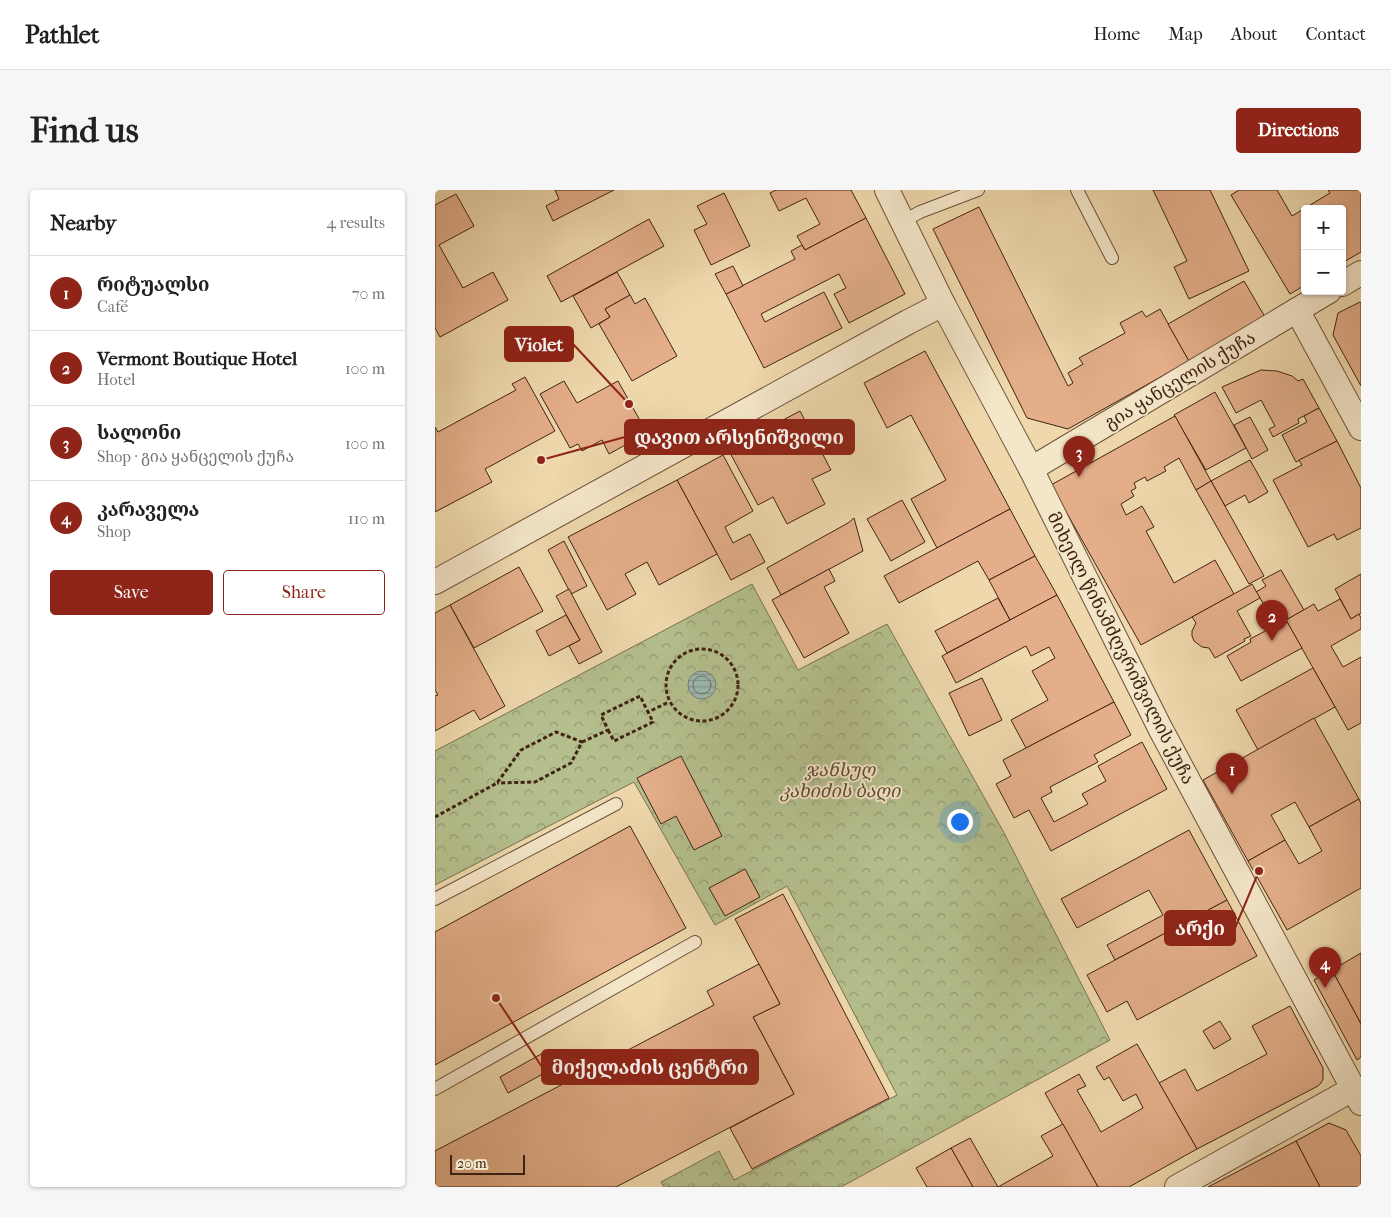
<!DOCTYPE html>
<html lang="en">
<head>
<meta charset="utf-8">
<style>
	body { margin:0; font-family:"IM FELL French Canon","Noto Serif Georgian",serif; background:#f6f6f6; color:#202124 }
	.controls { position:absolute; right:15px; top:15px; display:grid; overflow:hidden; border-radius:5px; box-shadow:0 1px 4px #0004 }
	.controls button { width:45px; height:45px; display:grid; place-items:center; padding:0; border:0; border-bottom:1px solid #e0e0e0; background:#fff; color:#202124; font:25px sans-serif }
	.scale { position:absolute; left:15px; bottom:12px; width:75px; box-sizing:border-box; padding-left:5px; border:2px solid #412313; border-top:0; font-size:14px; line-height:18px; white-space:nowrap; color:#412313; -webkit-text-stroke:4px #f4e6c9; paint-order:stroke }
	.you { position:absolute; left:524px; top:631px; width:18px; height:18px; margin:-12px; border:4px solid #fff; border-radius:50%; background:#1a73e8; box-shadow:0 0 0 8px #1a73e833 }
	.badge { display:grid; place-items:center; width:32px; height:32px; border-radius:50%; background:#8f2418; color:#fff; font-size:16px; font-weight:700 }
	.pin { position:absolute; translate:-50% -41px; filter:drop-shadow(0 1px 2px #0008) }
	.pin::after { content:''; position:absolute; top:26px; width:18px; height:15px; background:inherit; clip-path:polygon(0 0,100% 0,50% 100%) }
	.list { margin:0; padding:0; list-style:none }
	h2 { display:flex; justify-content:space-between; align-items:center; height:65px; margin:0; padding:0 20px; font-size:21px }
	h2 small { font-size:16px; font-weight:400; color:#757577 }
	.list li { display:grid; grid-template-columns:32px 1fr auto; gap:15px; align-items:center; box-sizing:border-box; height:75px; padding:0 20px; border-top:1px solid #e0e0e0 }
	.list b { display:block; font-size:19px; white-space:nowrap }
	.list p { margin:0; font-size:16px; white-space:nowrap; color:#757577 }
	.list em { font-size:16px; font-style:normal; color:#757577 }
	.actions { display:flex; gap:10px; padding:15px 20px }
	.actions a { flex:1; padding:11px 0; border:1px solid #8f2418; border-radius:5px; text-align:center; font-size:18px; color:#8f2418 }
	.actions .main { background:#8f2418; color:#fff }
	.map { position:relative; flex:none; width:926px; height:997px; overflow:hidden; border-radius:5px }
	header { display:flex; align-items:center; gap:30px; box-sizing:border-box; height:70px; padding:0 25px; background:#fff; border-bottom:1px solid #e0e0e0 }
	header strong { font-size:24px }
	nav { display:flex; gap:28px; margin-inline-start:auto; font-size:18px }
	.intro { display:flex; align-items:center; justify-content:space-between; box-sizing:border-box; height:120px; padding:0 30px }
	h1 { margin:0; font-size:35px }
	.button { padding:12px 22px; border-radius:5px; background:#8f2418; color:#fff; font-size:18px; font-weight:700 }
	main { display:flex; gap:30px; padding:0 30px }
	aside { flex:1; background:#fff; border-radius:5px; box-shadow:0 1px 4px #0004 }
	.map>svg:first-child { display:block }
	.forest { fill:url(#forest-crowns); stroke:#7a7150 }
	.water { fill:url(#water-rules); stroke:#787c72 }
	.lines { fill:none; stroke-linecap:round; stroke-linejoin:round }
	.shore { stroke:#6e6e62; stroke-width:1 }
	.building { fill:#e3ae89; stroke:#412313 }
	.lane-casing { stroke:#6c5039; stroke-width:14 }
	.street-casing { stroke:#6c5039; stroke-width:26 }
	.path { stroke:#412313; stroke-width:3; stroke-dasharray:4 2.5; stroke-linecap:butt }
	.lane { stroke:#f4e6c9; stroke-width:12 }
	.street { stroke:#f4e6c9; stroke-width:24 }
	.labels { text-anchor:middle; stroke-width:4; stroke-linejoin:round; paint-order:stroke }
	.street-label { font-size:18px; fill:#412313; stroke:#f4e6c9 }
	.park-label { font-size:18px; font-style:italic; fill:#5e4a32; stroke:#f4e6c9 }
	.leader { fill:none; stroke:#8f2418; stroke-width:2 }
	.callout-dot { fill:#8f2418; stroke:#f4e6c9; stroke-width:2 }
	.callout { fill:#8f2418; stroke:#8f2418; stroke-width:2 }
	.callout-label { font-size:19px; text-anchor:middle; font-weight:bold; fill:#fff }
</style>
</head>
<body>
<header>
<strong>Pathlet</strong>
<nav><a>Home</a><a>Map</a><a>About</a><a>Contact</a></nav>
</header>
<div class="intro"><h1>Find us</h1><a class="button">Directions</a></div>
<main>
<aside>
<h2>Nearby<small>4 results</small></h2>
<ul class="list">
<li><span class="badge">1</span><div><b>რიტუალსი</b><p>Café</p></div><em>70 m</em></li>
<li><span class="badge">2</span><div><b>Vermont Boutique Hotel</b><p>Hotel</p></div><em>100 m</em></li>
<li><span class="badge">3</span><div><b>სალონი</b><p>Shop · გია ყანცელის ქუჩა</p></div><em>100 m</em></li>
<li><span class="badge">4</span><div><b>კარაველა</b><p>Shop</p></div><em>110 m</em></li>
</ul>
<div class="actions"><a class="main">Save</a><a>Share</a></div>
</aside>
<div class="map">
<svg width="926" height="997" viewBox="0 0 926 997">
	<defs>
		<pattern id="forest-crowns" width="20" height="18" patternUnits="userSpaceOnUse" patternTransform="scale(1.25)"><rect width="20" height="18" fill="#b4bf8d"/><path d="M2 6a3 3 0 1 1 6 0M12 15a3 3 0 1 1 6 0" fill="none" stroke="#949b72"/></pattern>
		<pattern id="water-rules" width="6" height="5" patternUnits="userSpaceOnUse" patternTransform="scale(1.25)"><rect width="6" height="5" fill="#9cb8b2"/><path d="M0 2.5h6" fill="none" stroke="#819590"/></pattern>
	</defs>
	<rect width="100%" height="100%" fill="#eed8ac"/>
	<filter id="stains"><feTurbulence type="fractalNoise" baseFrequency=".004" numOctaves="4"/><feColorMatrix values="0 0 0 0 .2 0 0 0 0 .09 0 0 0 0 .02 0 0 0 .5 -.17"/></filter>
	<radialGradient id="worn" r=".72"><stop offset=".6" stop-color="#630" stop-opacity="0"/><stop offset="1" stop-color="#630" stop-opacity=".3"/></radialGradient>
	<path class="forest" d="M317,394l46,86 89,-46 116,207 107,209 -269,147h-177l-3,-5 58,-31 15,29 163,-85 -110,-209 -72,39 -81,-143 -199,103v-134z"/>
	<circle class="water" cx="267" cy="495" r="14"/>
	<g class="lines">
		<circle class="shore" cx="267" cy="495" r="9"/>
	</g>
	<g class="building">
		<path d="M120,0h59l-61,31 -7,-15 13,-7z"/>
		<path d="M341,0h75l15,28 -61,32 -8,-14 23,-12 -14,-26 -27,13 -9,-18z"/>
		<path d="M718,0h57l39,81 -60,28 -15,-32 13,-6z"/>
		<path d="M804,0h38l15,26 38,-23 -2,-3h33v62l-19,11v-54h-37v76l-15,9 -59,-99z"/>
		<path d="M289,3l26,53 -39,19 -17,-35 13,-6 -10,-18z"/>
		<path d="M21,4l18,32 -35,19 24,43 30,-16 15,28 -68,37 -5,-9v-123z"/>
		<path d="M544,17l89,179 5,-3 -5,-10 15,-9 -4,-6 46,-25 -5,-10 22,-12 4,6 14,-8 29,52 -121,68 -41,-11 -94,-189z"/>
		<path d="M431,28l39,76 -56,29 -15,-29 12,-6 -7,-14 -78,40 4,8 59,-30 18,36 -78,40 -38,-74 69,-35 -4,-8 11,-6 3,5z"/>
		<path d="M214,29l15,27 -103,56 -14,-26z"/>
		<path d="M298,76l10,20 -17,8 -11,-20z"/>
		<path d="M182,82l13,23 -25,14 5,8 -19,11 -18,-32z"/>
		<path d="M809,91l21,36 -76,44 -21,-37z"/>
		<path d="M195,105l5,9 10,-6 32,58 -45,25 -33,-57 11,-7 -5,-8z"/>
		<path d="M925,112l1,1v83l-28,-51 5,-22z"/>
		<path d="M490,161l85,158 -73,39 -26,-49 35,-19 -35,-65 -24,13 -23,-45z"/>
		<path d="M826,180l16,1 15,5 6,5 5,-2 16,29 -21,11 1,4 -26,14 -4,-8 6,-3 -14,-26 -25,13 -14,-26z"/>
		<path d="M90,187l30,54 -70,38 7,13 -57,30v-85l3,5 78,-42 -4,-6z"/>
		<path d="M129,191l13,22 41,-22 29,52 -38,21 -7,-14 -20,11 -4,-7 -8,4 -30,-54z"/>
		<path d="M780,202l31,56 -40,22 -32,-55z"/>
		<path d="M884,218l18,33 -41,21 -14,-27 25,-13 -3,-6z"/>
		<path d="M365,221l31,59 -19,9 13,25 -38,20 -14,-27 -15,8 -30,-56z"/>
		<path d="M740,226l36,65 -15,9 -17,-32 -15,9 2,4 -19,10 -2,-4 -11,6 2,5 -5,3 3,5 -13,8 5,11 16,-9 12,21 -8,4 28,52 41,-23 19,34 -93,51 -90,-160z"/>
		<path d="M815,227l18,33 -16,9 -18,-34z"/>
		<path d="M902,251l24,47v40l-24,12 -3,-6 -26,13 -35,-67 29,-15 -3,-5z"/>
		<path d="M288,265l30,56 -28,16 8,16 17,-9 15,28 -34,18 -54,-100z"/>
		<path d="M815,270l18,32 -19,11 -4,-8 -20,11 -14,-25z"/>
		<path d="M242,290l40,74 -58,31 -12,-23 -22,12 11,20 -29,16 -39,-73z"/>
		<path d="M776,291l53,95 -15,8 -53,-94z"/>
		<path d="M467,310l23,42 -34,19 -24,-42z"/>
		<path d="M575,319l25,47 -46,24 -11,-19 -79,42 -15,-27z"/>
		<path d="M419,328l9,33 -82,44 -14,-27 81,-45z"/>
		<path d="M129,351l23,45 -16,8 -23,-44z"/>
		<path d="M600,366l22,39 -47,25 -21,-40z"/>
		<path d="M84,377l24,44 -69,37 -24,-43z"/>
		<path d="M394,379l6,12 -11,6 25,46 -45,25 -32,-58z"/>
		<path d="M846,380l23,40 -18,10 -11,-19 -10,5 -9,-14 10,-6 -4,-6z"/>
		<path d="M926,384v39l-10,6 -16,-30z"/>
		<path d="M817,394l8,14 -23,13 14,25 -7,3 1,2 -30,17 -6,-10 -7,-1 -8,-6 -2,-5v-5l4,-8 -4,-6z"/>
		<path d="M134,399l33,63 -23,12 -10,-18 11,-6 -24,-44z"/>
		<path d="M622,405l57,107 -88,46 -15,-28 37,-20 -16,-29 23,-13 -6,-11 -18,9 -5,-10 -70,37 -14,-27z"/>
		<path d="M563,408l12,22 -63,33 -12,-22z"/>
		<path d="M905,409l11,20 8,-5 2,4v11l-30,17 12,21 18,-10v66l-13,7 -62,-110 28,-16 4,7z"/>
		<path d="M15,415l55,101 -25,14 -6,-10 -39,21v-35l3,-1 -3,-5v-77z"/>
		<path d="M131,425l14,25 -31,16 -13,-25z"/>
		<path d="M851,430l16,28 -61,33 -14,-25 24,-14 -1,-3z"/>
		<path d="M878,478l22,39 -77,43 -22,-40z"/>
		<path d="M547,488l20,42 -33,16 -20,-43z"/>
		<path d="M679,512l17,33 -37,20 4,7 -48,25 2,5 -11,6 13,24 34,-18 -6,-10 24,-13 -8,-15 44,-24 25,47 -116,62 -22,-41 -15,8 -18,-34 15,-8 -8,-16z"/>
		<path d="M879,528l45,81 -50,28 -14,-25 -24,13 14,25 -37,21 -45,-81z"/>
		<path d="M246,566l41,80 -28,14 -18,-34 -15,8 -24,-46z"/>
		<path d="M924,609l2,5v84l-74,42 -39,-69 37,-21 14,24 23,-13 -13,-24z"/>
		<path d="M195,636l56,102 -251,137v-133z"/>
		<path d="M754,640l38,70 -112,60 -8,-15 56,-30 -14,-25 -72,38 -16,-29z"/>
		<path d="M310,679l15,28 -35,19 -16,-28z"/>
		<path d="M348,704l106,204 -137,71 -22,-41 64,-34 -41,-77 27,-13 -45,-85z"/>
		<path d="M792,710l30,56 -120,64 -10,-19 -20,11 -20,-37z"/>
		<path d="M926,763v71l-29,-54z"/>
		<path d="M324,774l21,40 -27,13 41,77 -178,93h-181v-36l279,-146 -7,-14z"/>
		<path d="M897,780l29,54v33l-4,3 -43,-80z"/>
		<path d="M855,816l33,62v11l-2,4 -3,3 -121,63 -38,-66 26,-14 12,22 70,-37 -15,-28z"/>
		<path d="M785,831l11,18 -17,10 -11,-18z"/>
		<path d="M702,854l60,105 -68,38h-31l-53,-94 34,-19 7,12 -9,4 24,42 42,-24 -7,-14 -13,7 -14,-24 -5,3 -8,-13z"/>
		<path d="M108,863l9,16 -44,24 -8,-16z"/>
		<path d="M894,933l17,7 15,26v31h-41l-24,-46z"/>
		<path d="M628,934l35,63h-125l-22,-39 19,-10 28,49 55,-31 -12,-20z"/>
		<path d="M861,951l24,46h-112z"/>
		<path d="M516,958l22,39h-46l-11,-19z"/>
	</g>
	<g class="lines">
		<defs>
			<g id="lane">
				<path d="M642,0l35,68"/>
				<path d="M467,32l18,-10 58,-22"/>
				<path d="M0,709l181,-95"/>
				<path d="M0,899l260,-147"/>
			</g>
			<g id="street">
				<path d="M452,0l56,114 88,165 129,259 201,375"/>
				<path d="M907,94l19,-11"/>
				<path d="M862,120l64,118"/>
				<path d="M596,279l298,-178"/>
				<path d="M0,392l473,-260 35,-18"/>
				<path d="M742,997l176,-98"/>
			</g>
		</defs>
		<use href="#lane" class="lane-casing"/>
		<use href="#street" class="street-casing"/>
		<g class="path">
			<circle cx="267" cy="495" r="36"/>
			<path d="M173,540l6,11 39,-19 -5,-10"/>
			<path d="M147,552l26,-12 -7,-15 39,-19 8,16 21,-10"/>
			<path d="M0,627l62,-34 24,-33 35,-18 26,10 -11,21 -36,19 -38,1"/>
		</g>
		<use href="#lane" class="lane"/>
		<use href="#street" class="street"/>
	</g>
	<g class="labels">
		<g class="street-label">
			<text transform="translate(745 190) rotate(-31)" y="6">გია ყანცელის ქუჩა</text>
			<text transform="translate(686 458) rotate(63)" y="6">მიხეილ წინამძღვრიშვილის ქუჩა</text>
		</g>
		<g class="park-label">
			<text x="405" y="586">ჯანსუღ<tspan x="405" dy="21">კახიძის ბაღი</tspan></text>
		</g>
	</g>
	<path class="leader" d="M194 214L138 154M106 270L190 247M824 681L800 738M61 808L107 877"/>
	<g class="callout-dot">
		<circle cx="194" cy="214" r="5"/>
		<circle cx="106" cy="270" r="5"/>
		<circle cx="824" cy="681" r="5"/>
		<circle cx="61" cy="808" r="5"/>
	</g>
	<g class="callout">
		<rect x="70" y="137" width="68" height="34" rx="5"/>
		<rect x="190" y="230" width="229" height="34" rx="5"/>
		<rect x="730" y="721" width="70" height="34" rx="5"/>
		<rect x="107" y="860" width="216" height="34" rx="5"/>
	</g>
	<g class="callout-label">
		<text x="104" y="161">Violet</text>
		<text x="304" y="254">დავით არსენიშვილი</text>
		<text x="765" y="745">არქი</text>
		<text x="215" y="884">მიქელაძის ცენტრი</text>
	</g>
	<rect width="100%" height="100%" filter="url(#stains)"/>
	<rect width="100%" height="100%" fill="url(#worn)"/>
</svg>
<div class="controls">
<button>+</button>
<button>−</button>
</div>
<div class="scale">20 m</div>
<div class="you"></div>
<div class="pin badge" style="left:797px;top:604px">1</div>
<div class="pin badge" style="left:837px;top:451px">2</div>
<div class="pin badge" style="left:644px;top:287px">3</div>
<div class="pin badge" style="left:890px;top:798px">4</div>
</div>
</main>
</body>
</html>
